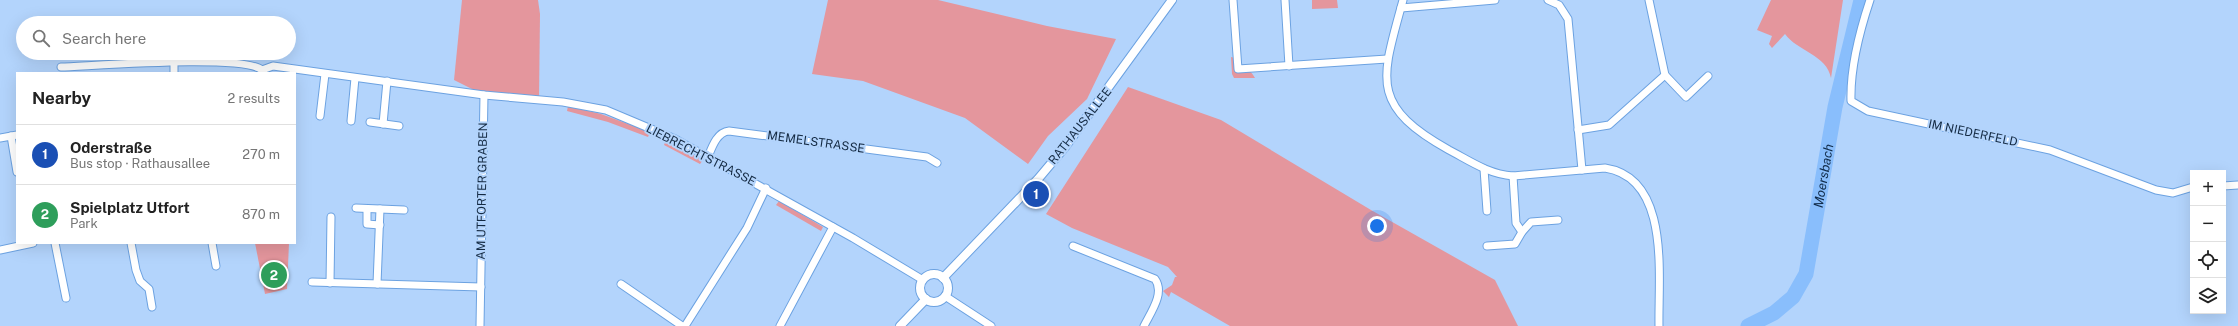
<!DOCTYPE html>
<html lang="en">
<head>
<meta charset="utf-8">
<style>
	body { margin:0; font-family:"Public Sans",sans-serif; background:#f6f6f6; color:#222 }
	.controls { position:absolute; right:12px; bottom:12px; display:grid; overflow:hidden; border-radius:0px; box-shadow:0 4px 16px #0002 }
	.controls button { width:36px; height:36px; display:grid; place-items:center; padding:0; border:0; border-bottom:1px solid #e0e0e0; background:#fff; color:#222; font:20px sans-serif }
	.you { position:absolute; left:1377px; top:226px; width:14px; height:14px; margin:-10px; border:3px solid #fff; border-radius:50%; background:#1a73e8; box-shadow:0 0 0 6px #1a73e833 }
	.badge { display:grid; place-items:center; width:26px; height:26px; border-radius:50%; background:#ea580c; color:#fff; font-size:13px; font-weight:700 }
	.pin { position:absolute; translate:-50% -50%; border:2px solid #fff; box-shadow:0 1px 4px #0006 }
	.list { margin:0; padding:0; list-style:none }
	h2 { display:flex; justify-content:space-between; align-items:center; height:52px; margin:0; padding:0 16px; font-size:17px }
	h2 small { font-size:13px; font-weight:400; color:#767676 }
	.list li { display:grid; grid-template-columns:26px 1fr auto; gap:12px; align-items:center; box-sizing:border-box; height:60px; padding:0 16px; border-top:1px solid #e0e0e0 }
	.list b { display:block; font-size:15px; white-space:nowrap }
	.list p { margin:0; font-size:13px; white-space:nowrap; color:#767676 }
	.list em { font-size:13px; font-style:normal; color:#767676 }
	.icon { flex:none; width:22px; height:22px; fill:none; stroke:currentColor; stroke-width:2; stroke-linecap:round; stroke-linejoin:round }
	.map { position:relative; flex:none; width:2238px; height:326px; overflow:hidden }
	.search { position:absolute; background:#fff; box-shadow:0 4px 16px #0002; left:16px; top:16px; width:280px; height:44px; display:flex; align-items:center; gap:10px; box-sizing:border-box; padding:0 14px; border-radius:22px; color:#767676; font-size:15px }
	.panel { position:absolute; background:#fff; box-shadow:0 4px 16px #0002; left:16px; top:72px; width:280px; height:172px; border-radius:0px }
	.map>svg:first-child { display:block }
	.green { fill:#e4969d }
	.lines { fill:none; stroke-linecap:round; stroke-linejoin:round }
	.river { stroke:#89befc; stroke-width:15 }
	.minor-casing { stroke:#6ca2e1; stroke-width:9 }
	.tertiary-casing { stroke:#6ca2e1; stroke-width:10 }
	.minor { stroke:#fff; stroke-width:7 }
	.tertiary { stroke:#fff; stroke-width:8 }
	.labels { text-anchor:middle; stroke-width:4; stroke-linejoin:round; paint-order:stroke }
	.street-label { font-size:12px; fill:#142a43; stroke:#b3d4fc }
	.water-label { font-size:13px; font-style:italic; fill:#102b49; stroke:#b3d4fc }
</style>
</head>
<body>
<div class="map">
<svg width="2238" height="326" viewBox="0 0 2238 326">
	<rect width="100%" height="100%" fill="#b3d4fc"/>
	<g class="green">
		<path d="M462,0h76l2,14 -1,86 -55,-5 -30,-15z"/>
		<path d="M828,0h110l109,26 69,13 -29,60 -39,37 -20,28 -63,-46 -102,-37 -51,-7z"/>
		<path d="M1312,0h25l1,8 -26,1z"/>
		<path d="M1771,0h72l-12,78c-4,-23 -34,-27 -46,-44l-13,14 -3,-4 3,-8 -15,-6z"/>
		<path d="M1231,57l4,1c7,10 15,10 20,20h-21l-2,-4z"/>
		<path d="M1128,87l93,33 150,90 124,70 23,46h-288l-59,-34 -2,5 -6,-6 9,-6 3,-8h2l-9,-10 -96,-39 -26,-14z"/>
		<path d="M568,106l33,8 49,18 -2,5 -40,-15 -41,-11z"/>
		<path d="M666,140l37,20 -3,4 -36,-19z"/>
		<path d="M779,201l44,26 -2,4 -45,-26z"/>
		<path d="M255,243h34l-2,46 -22,5z"/>
	</g>
	<g class="lines">
		<path class="river" id="s1" d="M1748,326l26,-13 19,-16 13,-23 29,-167 26,-107"/>
		<defs>
			<g id="minor">
				<path d="M1233,0l5,69 149,-10"/>
				<path d="M1285,0l4,66"/>
				<path d="M1403,0c-21,78 -35,105 46,150 21,11 39,24 64,26l92,-8c66,10 53,108 54,158"/>
				<path d="M1548,0l11,5 9,14 14,151"/>
				<path d="M1870,0c-11,33 -20,67 -19,101l17,10 182,39 106,40 17,3 20,-6"/>
				<path d="M1401,8l94,-8"/>
				<path d="M61,67c32,-1 182,-13 201,3l11,-4 211,29 79,7 43,8 69,29 178,99 70,42"/>
				<path d="M174,73v-10"/>
				<path d="M1665,75l21,22 22,-21"/>
				<path d="M320,116l5,-42"/>
				<path d="M351,121l4,-43"/>
				<path d="M370,122l29,4"/>
				<path d="M383,124l4,-43"/>
				<path d="M1578,130l31,-5 56,-50 -16,-75"/>
				<path d="M11,136l6,36"/>
				<path d="M0,138l17,-3"/>
				<path d="M708,157c4,-10 9,-25 21,-26l198,26 10,6"/>
				<path d="M1484,169l3,42"/>
				<path d="M2223,186l15,-1"/>
				<path d="M356,208l48,2"/>
				<path d="M367,209v15l13,1"/>
				<path d="M1522,232l9,-10 27,-2"/>
				<path d="M55,243l11,55"/>
				<path d="M131,243l5,27 4,11 9,8 3,18"/>
				<path d="M212,243l4,23"/>
				<path d="M1073,246l82,33c10,14 -4,33 -11,47"/>
				<path d="M1487,246l28,-2 7,-12 -6,-9 -3,-47"/>
				<path d="M0,250l33,-7"/>
				<path d="M312,282l169,5"/>
				<path d="M330,283l1,-66"/>
				<path d="M377,284l3,-75"/>
				<path d="M621,284l61,42"/>
				<path d="M945,296l46,30"/>
				<path d="M480,326l4,-231"/>
				<path d="M685,326l62,-98 19,-40"/>
				<path d="M780,326l53,-99"/>
			</g>
			<g id="tertiary">
				<circle cx="934" cy="288" r="14"/>
				<path d="M943,278l95,-99 27,-32 107,-147"/>
				<path d="M900,326l26,-27"/>
			</g>
		</defs>
		<use href="#minor" class="minor-casing"/>
		<use href="#tertiary" class="tertiary-casing"/>
		<use href="#minor" class="minor"/>
		<use href="#tertiary" class="tertiary"/>
	</g>
	<g class="labels">
		<g class="street-label">
			<text transform="translate(1080 126) rotate(-52)" y="4">RATHAUSALLEE</text>
			<text transform="translate(1973 133) rotate(12)" y="4">IM NIEDERFELD</text>
			<text transform="translate(816 142) rotate(8)" y="4">MEMELSTRASSE</text>
			<text transform="translate(701 155) rotate(27)" y="4">LIEBRECHTSTRASSE</text>
			<text transform="translate(482 191) rotate(-89)" y="4">AM UTFORTER GRABEN</text>
		</g>
		<g class="water-label">
			<text dy="5" stroke="none"><textPath href="#s1" startOffset="180">Moersbach</textPath></text>
		</g>
	</g>
</svg>
<div class="controls">
<button>+</button>
<button>−</button>
<button><svg class="icon" aria-label="locate" viewBox="0 0 24 24"><circle cx="12" cy="12" r="6"/><path d="M12 2v4M12 18v4M2 12h4M18 12h4"/></svg></button>
<button><svg class="icon" aria-label="layers" viewBox="0 0 24 24"><path d="M12 4l9 5-9 5-9-5zM3 14l9 5 9-5"/></svg></button>
</div>
<div class="you"></div>
<div class="pin badge" style="left:1036px;top:194px;background:#1a4fb4">1</div>
<div class="pin badge" style="left:274px;top:275px;background:#2e9e5b">2</div>
<div class="search"><svg class="icon" aria-label="search" viewBox="0 0 24 24"><circle cx="10" cy="10" r="6"/><path d="M15 15l6 6"/></svg>Search here</div>
<section class="panel">
<h2>Nearby<small>2 results</small></h2>
<ul class="list">
<li><span class="badge" style="background:#1a4fb4">1</span><div><b>Oderstraße</b><p>Bus stop · Rathausallee</p></div><em>270 m</em></li>
<li><span class="badge" style="background:#2e9e5b">2</span><div><b>Spielplatz Utfort</b><p>Park</p></div><em>870 m</em></li>
</ul>
</section>
</div>
</body>
</html>
